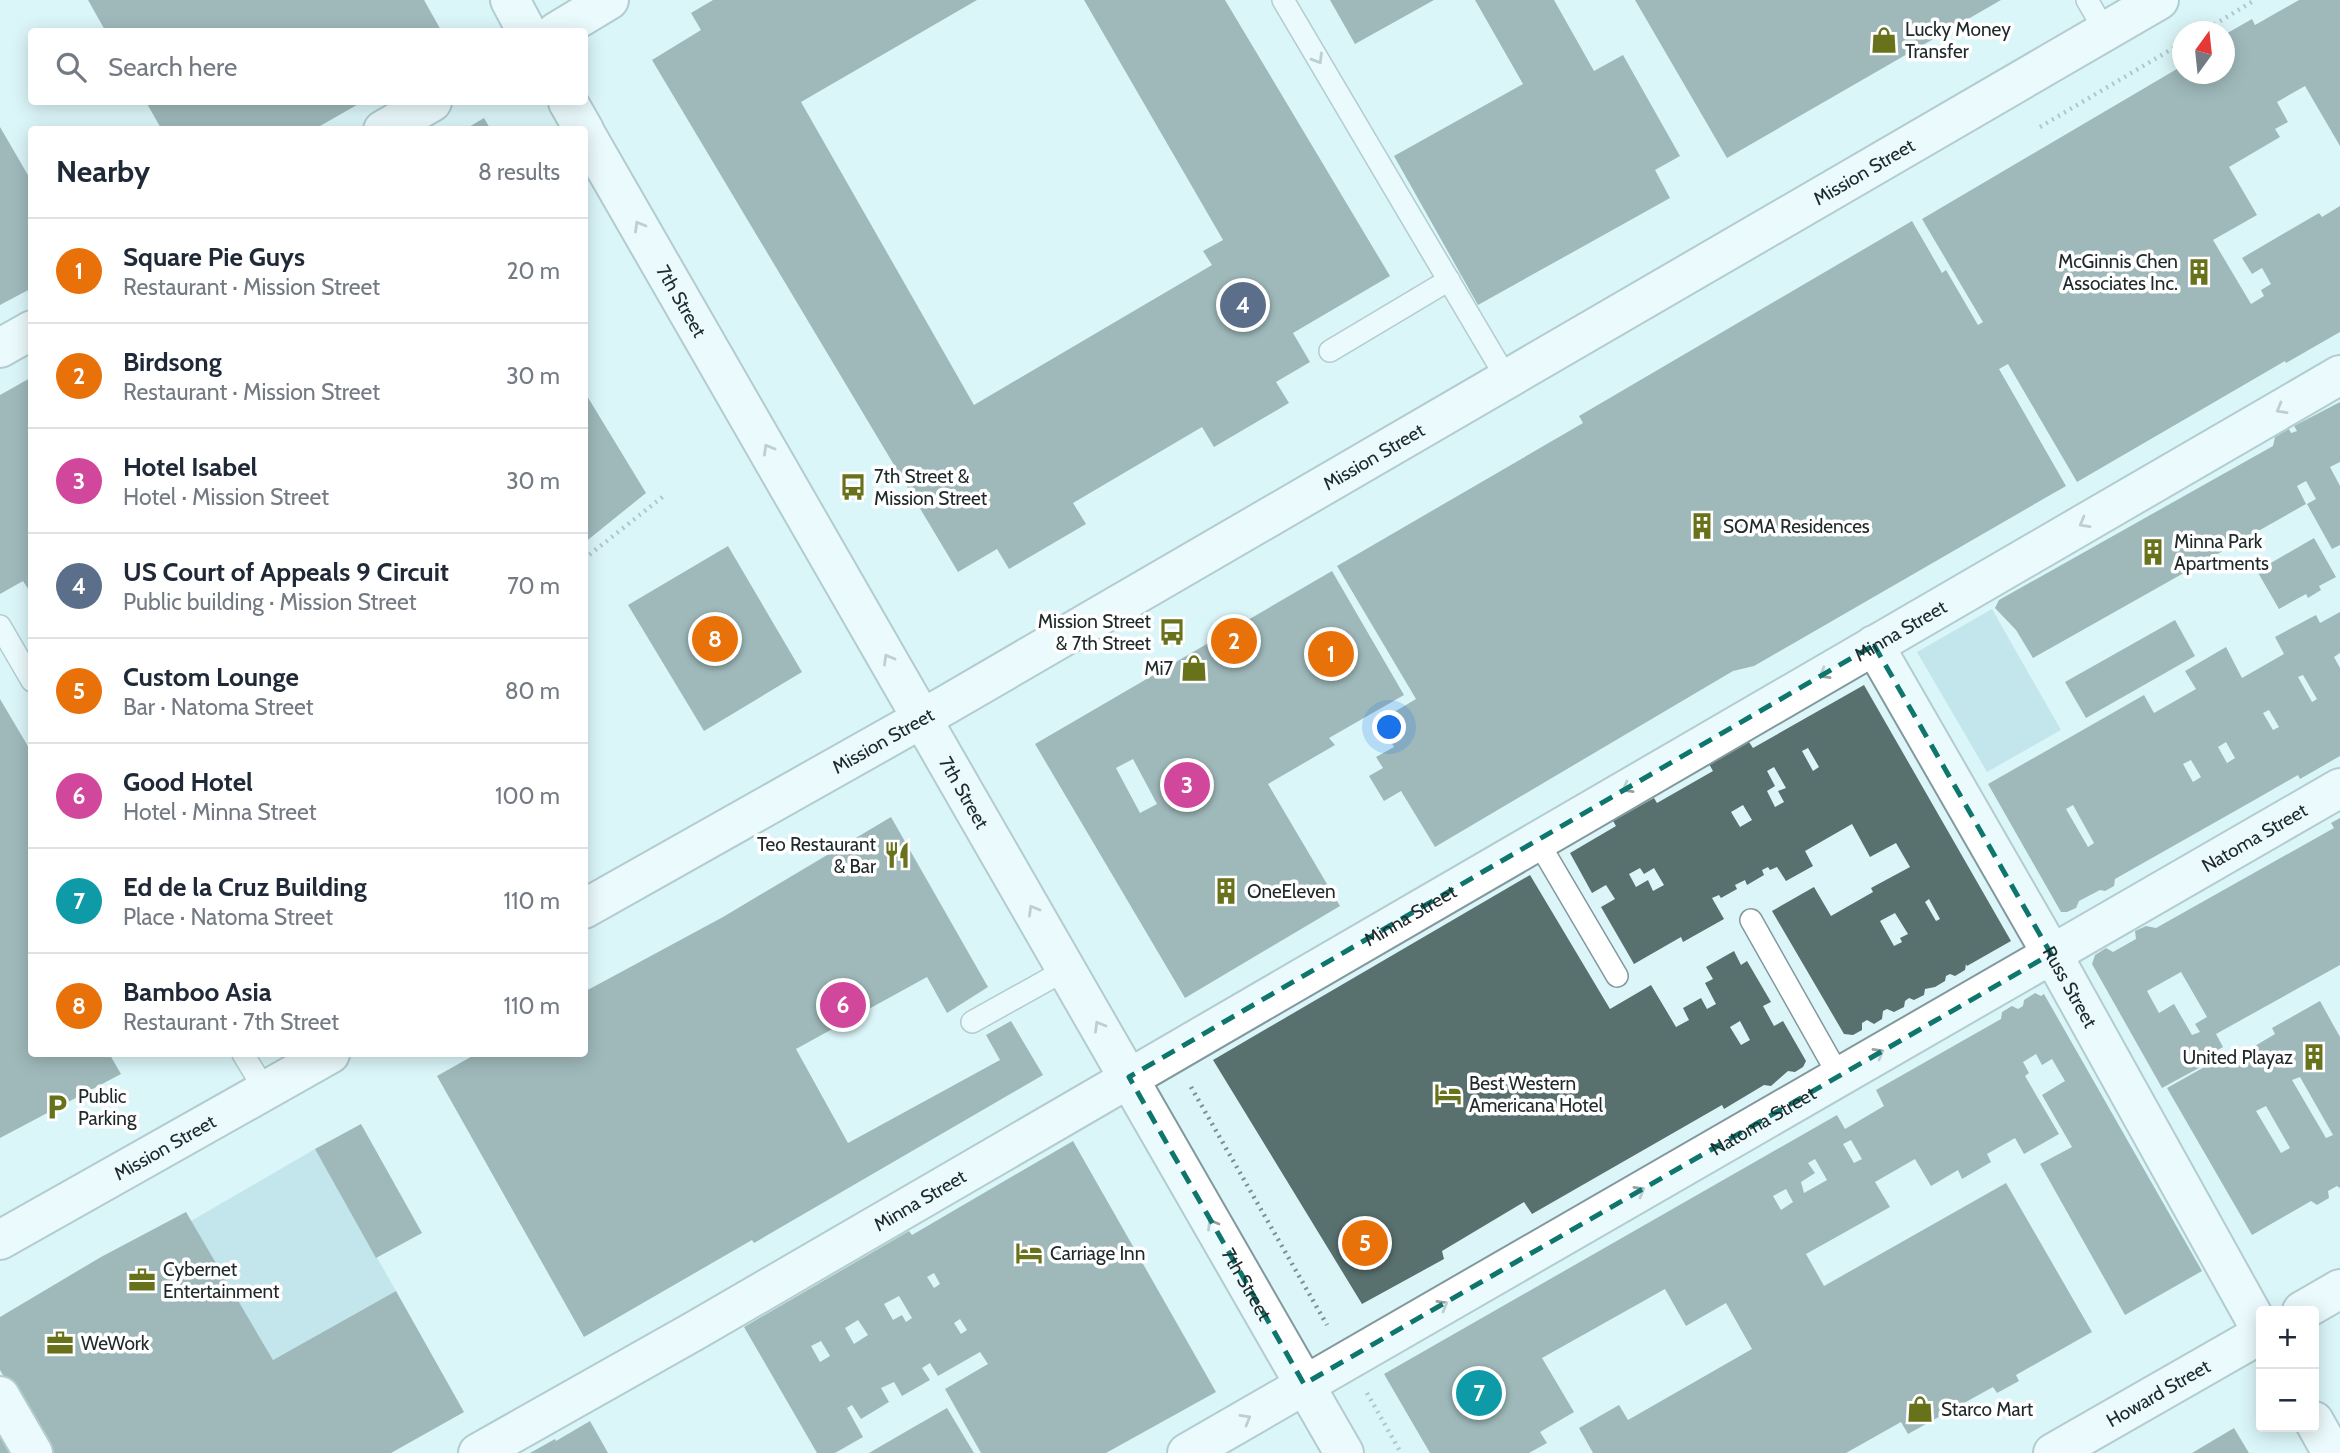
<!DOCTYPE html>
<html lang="en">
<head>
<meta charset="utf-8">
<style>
	body { margin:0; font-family:Cabin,sans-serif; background:#f6f6f7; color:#1f2937 }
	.controls { position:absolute; right:21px; bottom:21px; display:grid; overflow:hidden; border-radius:7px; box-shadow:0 4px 18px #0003 }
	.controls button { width:63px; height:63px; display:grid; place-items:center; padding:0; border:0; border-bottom:2px solid #e0e1e3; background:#fff; color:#1f2937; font:35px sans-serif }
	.compass { position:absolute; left:2172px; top:21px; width:63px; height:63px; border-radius:50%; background:#fff; box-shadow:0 4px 18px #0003; rotate:15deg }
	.you { position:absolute; left:1390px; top:728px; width:24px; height:24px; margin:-18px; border:5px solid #fff; border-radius:50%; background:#1a73e8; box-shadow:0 0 0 10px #1a73e833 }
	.badge { display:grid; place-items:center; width:46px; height:46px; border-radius:50%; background:#7c3aed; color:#fff; font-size:23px; font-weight:700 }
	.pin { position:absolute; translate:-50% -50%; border:4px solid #fff; box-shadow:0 2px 7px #0006 }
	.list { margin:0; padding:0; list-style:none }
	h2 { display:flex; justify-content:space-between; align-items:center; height:91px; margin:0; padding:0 28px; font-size:30px }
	h2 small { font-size:23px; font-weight:400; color:#747a83 }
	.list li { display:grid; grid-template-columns:46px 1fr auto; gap:21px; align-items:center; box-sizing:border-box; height:105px; padding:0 28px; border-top:2px solid #e0e1e3 }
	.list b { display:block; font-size:26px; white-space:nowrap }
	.list p { margin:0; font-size:23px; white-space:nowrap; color:#747a83 }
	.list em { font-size:23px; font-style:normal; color:#747a83 }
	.icon { flex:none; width:38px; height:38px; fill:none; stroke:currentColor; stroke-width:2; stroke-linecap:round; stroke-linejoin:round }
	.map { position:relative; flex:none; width:2340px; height:1453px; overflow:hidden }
	.search { position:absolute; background:#fff; box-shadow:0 4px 18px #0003; left:28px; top:28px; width:560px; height:77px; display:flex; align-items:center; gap:18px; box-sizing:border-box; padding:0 24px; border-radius:7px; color:#747a83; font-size:26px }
	.panel { position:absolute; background:#fff; box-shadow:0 4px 18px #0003; left:28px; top:126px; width:560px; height:931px; border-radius:7px }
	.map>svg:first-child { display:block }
	.green { fill:#a4d3db }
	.building { fill:#58706e; fill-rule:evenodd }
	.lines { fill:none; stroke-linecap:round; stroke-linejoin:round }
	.service-casing { stroke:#81999d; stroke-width:24 }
	.minor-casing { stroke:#81999d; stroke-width:42 }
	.secondary-casing { stroke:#81999d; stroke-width:42 }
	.path { stroke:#7d8f91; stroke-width:4.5; stroke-dasharray:2 5; stroke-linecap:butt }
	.service { stroke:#fff; stroke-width:21 }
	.minor { stroke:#fff; stroke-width:38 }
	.secondary { stroke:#fff; stroke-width:38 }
	.oneway { stroke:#9b9fa0 }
	.marked { fill:none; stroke:#0f766e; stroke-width:5; stroke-dasharray:14 9; stroke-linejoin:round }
	.labels { text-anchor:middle; stroke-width:7; stroke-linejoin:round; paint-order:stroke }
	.poi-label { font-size:19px; fill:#202a2b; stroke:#fff; text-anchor:start }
	.street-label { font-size:19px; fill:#202a2b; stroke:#fff }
</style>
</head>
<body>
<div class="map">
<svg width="2340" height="1453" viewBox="0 0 2340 1453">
	<rect width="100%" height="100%" fill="#dbf5f9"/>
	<g class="green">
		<path d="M1992,609l69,121 -74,42 -70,-120z"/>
		<path d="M315,1149l81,142 -123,69 -82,-139z"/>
	</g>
	<g class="building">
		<path d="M88,0h336l18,32h-336z"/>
		<path d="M713,0h264l-176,102 173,303 238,-140 -9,-14 20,-11 -139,-240h141l165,276 -97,57 17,29 -34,20 13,21 -75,44 -12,-20 -129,76 13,21 -77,45 -12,-20 -39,23 -306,-512 49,-30 -10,-17z"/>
		<path d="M1330,0h104l-79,44z"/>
		<path d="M1475,0h79l40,71 29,-16 57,101 -25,14 15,28 -192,107 -84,-149 129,-72z"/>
		<path d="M1635,0h366l-274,158z"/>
		<path d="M2299,0h41v146l-35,-60 -28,16 11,20 -13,7 5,8 -51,30 28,48 -44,25 38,64 13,-8 -3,-6 10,-6 -9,-16 -10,6 -10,-16 77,-45 3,4 18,-11v126l-54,31 -1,-2 -208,121 -69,-118 -9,5 67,117 -312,180 -21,5 -298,176 -34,-56 -17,10 -15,-25 14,-8 -7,-11 18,-10 -15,-26 37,-22 -79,-133 246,-143 -4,-7 333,-195 30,52 4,-3 32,55 5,-3 -61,-103 260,-153v8h42v-39l28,-16 3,6z"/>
		<path d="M146,102h216l-49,28h-151z"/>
		<path d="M484,118l7,12h-27z"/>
		<path d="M0,127l32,55v106l-32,17z"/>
		<path d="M32,377v218l-9,-14 -23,13v-199z"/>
		<path d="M584,391l62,102 -62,50z"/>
		<path d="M2340,402v60l-10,5 10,19v59l-8,4 -25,-45 9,-5 -10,-18 -9,5 9,18 -273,154 -17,-28 -21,-22 4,-8 274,-154 2,-9 14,-8 2,4 6,-2 -3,-5z"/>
		<path d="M2314,538l22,39 -17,9 2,4 -13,8 -2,-4 -27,15 -22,-38z"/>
		<path d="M728,546l74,126 -98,59 -76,-126z"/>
		<path d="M1332,571l72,124 -75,43 6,7 -67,39 72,122 -155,92 -150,-254zM1133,759l24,45 -17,9 -24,-45z"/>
		<path d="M2340,612v41l-6,4 6,11v88l-40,23 -2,-4 -40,23 -143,81 -1,7 -9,5 -5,-1 -21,11 -3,7 -9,4h-6l-73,-128 156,-89 10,18 42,-24 -11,-18 41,-24 16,31 42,-24 -9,-17 41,-22 4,8zM2303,675l14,24 -5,3 -14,-25zM2269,710l10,17 -6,3 -10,-17zM2226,742l9,16 -8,5 -9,-16zM2191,760l10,17 -8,5 -10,-18zM2073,805l21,38 -6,4 -22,-38z"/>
		<path d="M2175,620l20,36 -109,62 -21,-36z"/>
		<path d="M1864,685l147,256 -44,25 -1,-2 -1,6 -10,6 -5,-2 -4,2 -1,5 -10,6 -10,2 -1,6 -10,5 -5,-2 -4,3 -1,6 -10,5 -7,-3 -4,2 -1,8 -8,5 -7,-4 -5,3v7l-9,5 -9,-1 -72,-123 42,-24 17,29 42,-24 -2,-4 39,-21 -14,-24 -26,14 -18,-33 -47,27 8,15 -27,15 -9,-14 -7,3 -2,-3 -6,3 2,5 -17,10 -2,-5 -10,5 2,4 -16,9 -2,-3 -7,3 12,21 -41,23 -2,-5 -47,27 -33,-57 14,-8 -9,-14 -14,8 -22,-40 46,-27 -3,-5 41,-23 3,5 56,-32 -4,-7 40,-22 4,6zM1808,748l11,19 -6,4 -11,-20zM1774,767l12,21 -8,3 6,11 -9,5 -8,-16 8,-5 -8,-15zM1743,805l9,15 -12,7 -9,-15zM1640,868l4,6 10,-6 10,17 -11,6 -5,-11 -12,7 -7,-13zM1929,899l11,20 -4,2 -11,-19zM1895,913l13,21 -8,4 2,4 -8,4 -14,-25z"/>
		<path d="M0,699l32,54v301h82l-4,1 11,19 -121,64z"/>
		<path d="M891,817l97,170 -41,26 -20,-36 -131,72 52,94 152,-83 -14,-25 25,-14 32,54 -289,168 -2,-3 -168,97 -147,-261 39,-22h108v-62l139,-75z"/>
		<path d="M2340,818v147l-124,69 7,13 -18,10 3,6 -46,25 -70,-124 3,-9 11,-7 7,4 23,-13 -1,-8 11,-5 10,2 178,-100 -3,-5zM2181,972l26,45 -12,7 5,8 -8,3 -18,-31 -15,9 -12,-22z"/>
		<path d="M1530,875l80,134 41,-24 25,42 13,-7 -6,-12 18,-10 6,11 9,-5 -11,-21 8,-4 -7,-12 28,-16 7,14 6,-4 24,41 -8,4 11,20 9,-5 23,40 -3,6 -8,5 -7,-1 -17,15 -7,-1 -40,24 -2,-4 -190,109 -8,-12 -82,49 2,8 -82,45 -149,-244zM1740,1021l10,19 -9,5 -11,-18z"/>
		<path d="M2035,993l6,3 3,-2 158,277 -77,44 -85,-151 32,-17 -30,-52 23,-14 -13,-22 -10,6 -6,-11 -13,8 6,11 -4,3 34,58 -35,20 -9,-16 -28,16 4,8 -29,17 -4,-9 -27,16 -16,-27 -40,23 15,25 -84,47 18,32 182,-103 86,149 -76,43 3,6 -22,12 -4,-6 -85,47 -7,-12 -55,31h-253l-14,-25 40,-23 9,15 124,-71 -26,-46 -40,23 -21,-37 -123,69 32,54 -34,20 7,11 -18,10h-99l-46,-79 453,-259 8,14 39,-23 -8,-16 125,-71 1,-7 10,-6 6,3 5,-3 1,-6zM1851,1140l11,19 -8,4 -11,-19zM1815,1159l12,21 -23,13 -3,-11 14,-9 -7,-10zM1786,1189l7,13 -12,8 -8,-14z"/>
		<path d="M2320,1001l20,36v151l-3,-2 -9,5 1,7 -12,7 -6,-4 -59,34 -85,-147 57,-32 4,6 47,-28 -3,-6zM2300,1077l33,58 -7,3 -34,-58zM2266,1106l24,42 -9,5 -25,-42z"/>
		<path d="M361,1124l61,109 -46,25 -61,-109z"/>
		<path d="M1073,1141l143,251 -110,61h-125l-36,-64 43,-25 -8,-12 -42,24 -8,-13 -8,5 8,12 -28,16 -8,-14 -13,6 8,14 -28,17 -9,-14 -5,3 16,29 -28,16h-18l-73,-126 165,-96 3,4zM934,1273l6,11 -6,4 -7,-11zM899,1296l13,22 -6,4 -4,-7 -9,5 -9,-16zM960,1319l7,11 -6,4 -7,-11zM858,1320l10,15 -14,9 -9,-16zM821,1341l9,15 -10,6 -9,-16z"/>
		<path d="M186,1212l87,148 123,-69 68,121 -73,41h-342l-49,-83v-53l101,-60z"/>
		<path d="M947,1408l27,45h-105l43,-25z"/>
		<path d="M590,1421l18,32h-78l25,-14 1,2z"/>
		<path d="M2234,1428l15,25h-57z"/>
		<path d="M0,1432l12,21h-12z"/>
	</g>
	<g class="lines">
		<defs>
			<g id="service">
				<path d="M1283,0l224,379"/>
				<path d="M2087,0l18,31"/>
				<path d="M1330,351l119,-71"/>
				<path d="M0,626l32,55"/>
				<path d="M1537,840l80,136"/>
				<path d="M1751,920l88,156"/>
				<path d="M972,1022l95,-53"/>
				<path d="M243,1054l22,36"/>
			</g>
			<g id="minor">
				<path d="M556,32l53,-32"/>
				<path d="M383,130l49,-28"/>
				<path d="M0,348l32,-18"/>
				<path id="s1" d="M1874,645l187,325 200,360"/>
				<path d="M0,1396l33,57"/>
				<path d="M2314,1421l18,32"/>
				<path id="s2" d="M478,1453l218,-123 1644,-955"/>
				<path id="s3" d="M1187,1453l1153,-665"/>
			</g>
			<g id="secondary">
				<path d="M510,0l17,32"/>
				<path d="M568,102l16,28"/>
				<path id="s4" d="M584,131l760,1322"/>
				<path id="s5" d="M584,909l362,-204 1213,-705"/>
				<path id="s6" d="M0,1240l330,-186"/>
				<path d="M2302,1311l38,-22"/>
				<path id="s7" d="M2053,1453l208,-119"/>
			</g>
		</defs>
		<use href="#service" class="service-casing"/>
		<use href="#minor" class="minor-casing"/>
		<use href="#secondary" class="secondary-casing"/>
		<g class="path">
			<path d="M2202,32l53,-32"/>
			<path d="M2040,127l142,-84"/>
			<path d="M584,559l81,-64"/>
			<path d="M1191,1087l136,238"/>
			<path d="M1367,1393l34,60"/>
		</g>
		<use href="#service" class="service"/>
		<use href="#minor" class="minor"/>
		<use href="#secondary" class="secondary"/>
	</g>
	<defs><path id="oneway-chevron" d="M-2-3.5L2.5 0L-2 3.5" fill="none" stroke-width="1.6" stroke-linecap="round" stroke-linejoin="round" transform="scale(1.75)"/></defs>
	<g class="oneway">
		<use href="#oneway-chevron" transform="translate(1318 59) rotate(59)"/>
		<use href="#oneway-chevron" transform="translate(639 226) rotate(-120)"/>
		<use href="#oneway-chevron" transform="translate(2281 409) rotate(150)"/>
		<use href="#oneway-chevron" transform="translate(768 449) rotate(-120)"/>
		<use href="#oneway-chevron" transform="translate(2084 523) rotate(150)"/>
		<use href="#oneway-chevron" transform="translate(888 659) rotate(-120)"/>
		<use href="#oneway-chevron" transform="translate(1824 674) rotate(150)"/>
		<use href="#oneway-chevron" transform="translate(1627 788) rotate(150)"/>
		<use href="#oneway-chevron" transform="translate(1033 910) rotate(-120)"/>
		<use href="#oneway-chevron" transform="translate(1099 1026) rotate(-120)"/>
		<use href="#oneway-chevron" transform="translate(1879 1053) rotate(-30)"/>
		<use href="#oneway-chevron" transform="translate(1640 1191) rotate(-30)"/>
		<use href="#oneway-chevron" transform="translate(1212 1224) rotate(-120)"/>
		<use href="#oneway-chevron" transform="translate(1443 1305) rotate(-30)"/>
		<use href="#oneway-chevron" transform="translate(1246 1419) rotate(-30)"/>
	</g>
	<path d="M0 0H2340V1453H0ZM1874,645l177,309 -747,430 -175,-307z" fill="#dbf5f9" fill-opacity=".55" fill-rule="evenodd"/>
	<path class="marked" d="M1874,645l177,309 -747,430 -175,-307z"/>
	<defs>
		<symbol id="shop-bare" viewBox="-9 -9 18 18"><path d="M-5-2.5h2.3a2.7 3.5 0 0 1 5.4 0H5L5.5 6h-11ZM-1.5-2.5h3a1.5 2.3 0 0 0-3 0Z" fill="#68721b" stroke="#fff" stroke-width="2.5" paint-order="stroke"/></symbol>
		<symbol id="building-bare" viewBox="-9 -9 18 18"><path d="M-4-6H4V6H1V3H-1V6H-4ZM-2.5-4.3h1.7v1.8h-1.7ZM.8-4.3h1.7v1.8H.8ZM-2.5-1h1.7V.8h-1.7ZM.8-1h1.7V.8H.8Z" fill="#68721b" stroke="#fff" stroke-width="2.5" paint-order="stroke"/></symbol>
		<symbol id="bus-bare" viewBox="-9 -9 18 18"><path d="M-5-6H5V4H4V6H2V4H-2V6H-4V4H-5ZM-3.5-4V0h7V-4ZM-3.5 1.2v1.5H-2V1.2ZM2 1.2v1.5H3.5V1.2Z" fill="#68721b" stroke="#fff" stroke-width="2.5" paint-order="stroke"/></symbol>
		<symbol id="restaurant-bare" viewBox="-9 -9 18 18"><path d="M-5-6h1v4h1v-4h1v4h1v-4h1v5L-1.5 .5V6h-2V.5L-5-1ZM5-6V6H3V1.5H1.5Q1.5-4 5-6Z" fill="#68721b" stroke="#fff" stroke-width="2.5" paint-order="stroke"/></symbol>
		<symbol id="hotel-bare" viewBox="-9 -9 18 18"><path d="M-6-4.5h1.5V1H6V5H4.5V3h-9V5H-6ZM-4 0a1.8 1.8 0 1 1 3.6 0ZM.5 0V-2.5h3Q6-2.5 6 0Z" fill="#68721b" stroke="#fff" stroke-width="2.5" paint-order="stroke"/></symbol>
		<symbol id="parking-bare" viewBox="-9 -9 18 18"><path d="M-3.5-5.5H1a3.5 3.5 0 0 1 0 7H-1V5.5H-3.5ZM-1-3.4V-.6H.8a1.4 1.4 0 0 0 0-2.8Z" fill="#68721b" stroke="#fff" stroke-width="2.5" paint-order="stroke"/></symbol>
		<symbol id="office-bare" viewBox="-9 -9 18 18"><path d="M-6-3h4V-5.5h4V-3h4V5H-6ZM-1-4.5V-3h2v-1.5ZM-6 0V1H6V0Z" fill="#68721b" stroke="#fff" stroke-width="2.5" paint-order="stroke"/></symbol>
	</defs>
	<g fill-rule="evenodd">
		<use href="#shop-bare" x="1865" y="21" width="38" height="38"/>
		<use href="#building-bare" x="2180" y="253" width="38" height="38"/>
		<use href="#bus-bare" x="834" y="468" width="38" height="38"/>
		<use href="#building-bare" x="1683" y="507" width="38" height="38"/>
		<use href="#building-bare" x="2134" y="533" width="38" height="38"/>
		<use href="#bus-bare" x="1153" y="613" width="38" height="38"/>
		<use href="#shop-bare" x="1175" y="649" width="38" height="38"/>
		<use href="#restaurant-bare" x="878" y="836" width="38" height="38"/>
		<use href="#building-bare" x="1207" y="872" width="38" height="38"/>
		<use href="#building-bare" x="2295" y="1038" width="38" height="38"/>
		<use href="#hotel-bare" x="1429" y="1075" width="38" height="38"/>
		<use href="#parking-bare" x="38" y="1088" width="38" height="38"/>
		<use href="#hotel-bare" x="1010" y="1234" width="38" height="38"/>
		<use href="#office-bare" x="123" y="1261" width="38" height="38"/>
		<use href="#office-bare" x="41" y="1324" width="38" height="38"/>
		<use href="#shop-bare" x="1901" y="1390" width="38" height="38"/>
	</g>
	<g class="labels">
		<g class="poi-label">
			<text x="1905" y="36">Lucky Money<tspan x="1905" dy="22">Transfer</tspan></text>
			<text x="2178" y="268" text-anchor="end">McGinnis Chen<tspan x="2178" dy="22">Associates Inc.</tspan></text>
			<text x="874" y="483">7th Street &amp;<tspan x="874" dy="22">Mission Street</tspan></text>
			<text x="1723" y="533">SOMA Residences</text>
			<text x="2174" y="548">Minna Park<tspan x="2174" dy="22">Apartments</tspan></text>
			<text x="1151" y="628" text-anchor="end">Mission Street<tspan x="1151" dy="22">&amp; 7th Street</tspan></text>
			<text x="1173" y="675" text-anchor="end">Mi7</text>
			<text x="876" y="851" text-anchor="end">Teo Restaurant<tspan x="876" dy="22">&amp; Bar</tspan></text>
			<text x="1247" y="898">OneEleven</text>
			<text x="2293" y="1064" text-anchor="end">United Playaz</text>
			<text x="1469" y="1090">Best Western<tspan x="1469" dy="22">Americana Hotel</tspan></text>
			<text x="78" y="1103">Public<tspan x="78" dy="22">Parking</tspan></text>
			<text x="1050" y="1260">Carriage Inn</text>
			<text x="163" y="1276">Cybernet<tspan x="163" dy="22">Entertainment</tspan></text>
			<text x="81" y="1350">WeWork</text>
			<text x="1941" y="1416">Starco Mart</text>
		</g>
		<g class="street-label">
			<text dy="7" stroke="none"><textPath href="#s5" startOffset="1477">Mission Street</textPath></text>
			<text dy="7" stroke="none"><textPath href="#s4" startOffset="196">7th Street</textPath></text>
			<text dy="7" stroke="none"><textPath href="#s5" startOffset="910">Mission Street</textPath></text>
			<text dy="7" stroke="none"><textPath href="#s2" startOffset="1643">Minna Street</textPath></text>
			<text dy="7" stroke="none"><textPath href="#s5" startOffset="343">Mission Street</textPath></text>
			<text dy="7" stroke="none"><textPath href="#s4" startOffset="763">7th Street</textPath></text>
			<text dy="7" stroke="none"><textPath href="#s3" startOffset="1232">Natoma Street</textPath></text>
			<text dy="7" stroke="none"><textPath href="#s2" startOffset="1076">Minna Street</textPath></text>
			<text dy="7" stroke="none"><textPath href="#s1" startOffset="394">Russ Street</textPath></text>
			<text dy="7" stroke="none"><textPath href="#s3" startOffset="665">Natoma Street</textPath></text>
			<text dy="7" stroke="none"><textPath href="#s6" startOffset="189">Mission Street</textPath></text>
			<text dy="7" stroke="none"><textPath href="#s2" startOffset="509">Minna Street</textPath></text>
			<text dy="7" stroke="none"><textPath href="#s4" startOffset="1330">7th Street</textPath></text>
			<text dy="7" stroke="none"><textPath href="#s7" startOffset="121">Howard Street</textPath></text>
		</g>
	</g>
</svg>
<div class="controls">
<button>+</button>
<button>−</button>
</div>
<svg class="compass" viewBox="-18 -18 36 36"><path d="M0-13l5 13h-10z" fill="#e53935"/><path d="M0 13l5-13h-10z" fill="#747a83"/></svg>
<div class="you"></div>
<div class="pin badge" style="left:1331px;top:654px;background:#e8710a">1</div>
<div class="pin badge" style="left:1234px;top:641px;background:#e8710a">2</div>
<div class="pin badge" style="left:1187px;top:785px;background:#d1479c">3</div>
<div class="pin badge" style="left:1243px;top:305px;background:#5c6f8a">4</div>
<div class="pin badge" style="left:1365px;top:1243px;background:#e8710a">5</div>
<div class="pin badge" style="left:843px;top:1005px;background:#d1479c">6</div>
<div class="pin badge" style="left:1479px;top:1393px;background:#0f9aa8">7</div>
<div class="pin badge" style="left:715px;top:639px;background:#e8710a">8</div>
<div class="search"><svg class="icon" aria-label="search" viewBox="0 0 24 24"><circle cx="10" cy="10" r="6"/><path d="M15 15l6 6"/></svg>Search here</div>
<section class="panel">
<h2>Nearby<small>8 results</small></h2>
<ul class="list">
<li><span class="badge" style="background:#e8710a">1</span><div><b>Square Pie Guys</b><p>Restaurant · Mission Street</p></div><em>20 m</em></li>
<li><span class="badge" style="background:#e8710a">2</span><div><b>Birdsong</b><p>Restaurant · Mission Street</p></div><em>30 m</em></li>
<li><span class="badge" style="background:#d1479c">3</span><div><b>Hotel Isabel</b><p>Hotel · Mission Street</p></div><em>30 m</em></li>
<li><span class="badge" style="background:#5c6f8a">4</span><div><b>US Court of Appeals 9 Circuit</b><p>Public building · Mission Street</p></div><em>70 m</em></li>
<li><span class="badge" style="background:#e8710a">5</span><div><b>Custom Lounge</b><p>Bar · Natoma Street</p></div><em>80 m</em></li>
<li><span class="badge" style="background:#d1479c">6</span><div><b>Good Hotel</b><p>Hotel · Minna Street</p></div><em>100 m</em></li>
<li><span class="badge" style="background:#0f9aa8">7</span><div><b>Ed de la Cruz Building</b><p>Place · Natoma Street</p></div><em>110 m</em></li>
<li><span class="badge" style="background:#e8710a">8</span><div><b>Bamboo Asia</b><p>Restaurant · 7th Street</p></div><em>110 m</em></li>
</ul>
</section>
</div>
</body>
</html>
